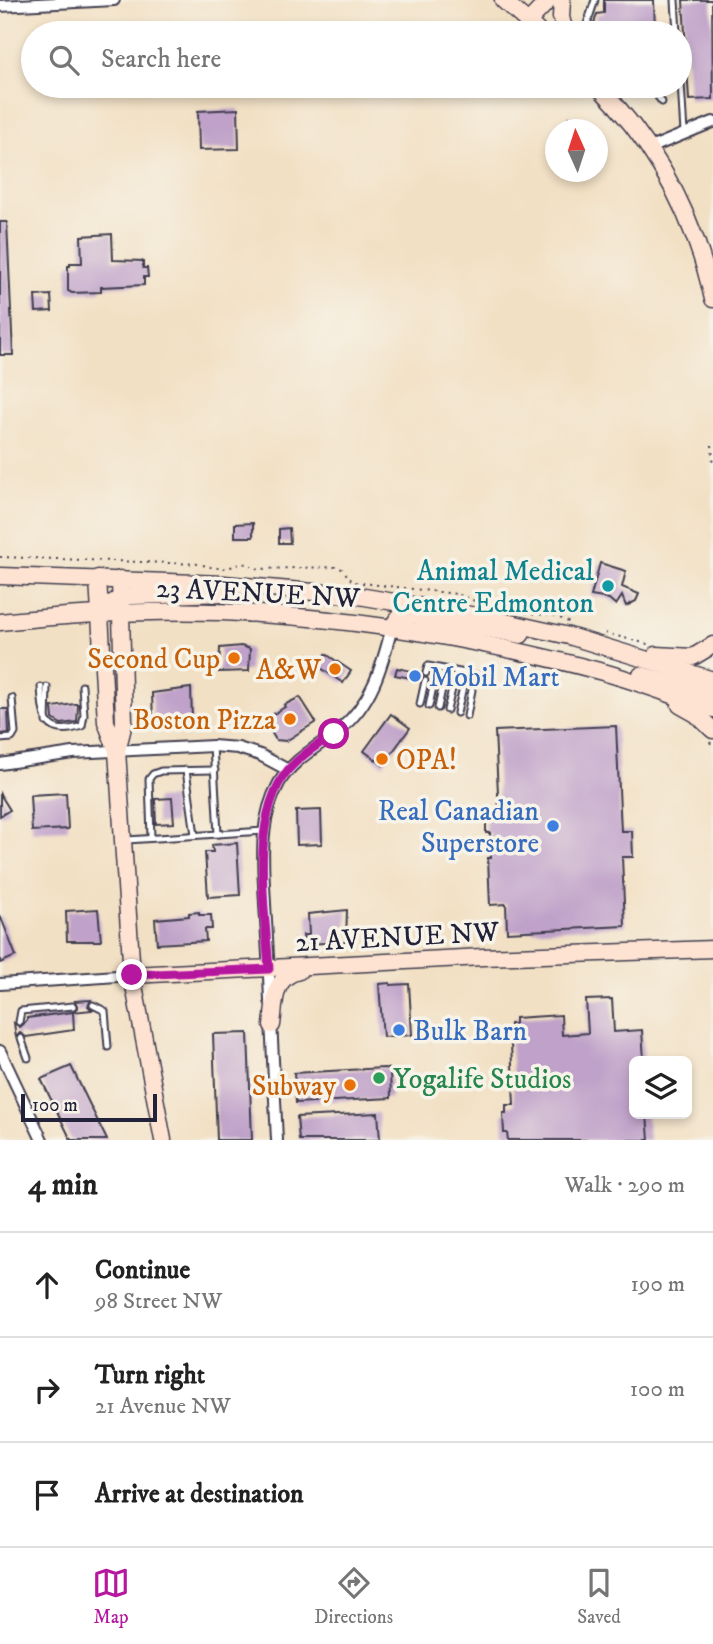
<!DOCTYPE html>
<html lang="en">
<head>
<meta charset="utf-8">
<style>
	body { margin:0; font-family:"IM FELL DW Pica",serif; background:#f6f6f6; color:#222 }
	.controls { position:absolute; right:21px; bottom:21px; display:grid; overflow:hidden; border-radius:10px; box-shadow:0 4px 10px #0003 }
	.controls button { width:63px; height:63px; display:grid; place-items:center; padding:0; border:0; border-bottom:2px solid #e0e0e0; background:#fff; color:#222; font:35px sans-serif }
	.compass { position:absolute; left:545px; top:119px; width:63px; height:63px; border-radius:50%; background:#fff; box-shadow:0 4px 10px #0003; rotate:357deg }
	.scale { position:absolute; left:21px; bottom:18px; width:136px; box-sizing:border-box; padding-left:7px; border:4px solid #22223b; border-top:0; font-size:19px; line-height:24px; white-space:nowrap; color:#22223b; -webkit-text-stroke:5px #f7f3e8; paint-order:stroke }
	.stop { position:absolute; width:21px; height:21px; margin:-16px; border:5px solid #b5179e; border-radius:50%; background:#fff }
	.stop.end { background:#b5179e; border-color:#fff; box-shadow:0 2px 7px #0008 }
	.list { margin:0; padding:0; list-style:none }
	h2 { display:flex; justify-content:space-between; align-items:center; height:91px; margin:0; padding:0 28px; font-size:30px }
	h2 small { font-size:23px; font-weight:400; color:#767676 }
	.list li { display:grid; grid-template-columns:46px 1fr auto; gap:21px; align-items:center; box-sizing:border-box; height:105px; padding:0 28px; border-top:2px solid #e0e0e0 }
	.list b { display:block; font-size:26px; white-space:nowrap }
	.list p { margin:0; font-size:23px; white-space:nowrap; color:#767676 }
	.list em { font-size:23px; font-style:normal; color:#767676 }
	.icon { flex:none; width:38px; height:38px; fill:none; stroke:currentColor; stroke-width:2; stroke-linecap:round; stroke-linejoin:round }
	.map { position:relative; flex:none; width:713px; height:1140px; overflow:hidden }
	.search { position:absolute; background:#fff; box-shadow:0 4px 10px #0003; left:21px; right:21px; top:21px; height:77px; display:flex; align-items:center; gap:18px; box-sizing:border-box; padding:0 24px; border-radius:38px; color:#767676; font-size:26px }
	.sheet { height:406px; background:#fff }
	nav { display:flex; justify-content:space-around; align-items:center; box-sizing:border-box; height:98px; border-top:2px solid #e0e0e0; background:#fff; font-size:19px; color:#767676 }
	nav a { display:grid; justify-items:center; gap:4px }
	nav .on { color:#b5179e }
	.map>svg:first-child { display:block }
	.building { fill:#bfa1c9 }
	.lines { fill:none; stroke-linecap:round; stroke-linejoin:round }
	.lane-casing { stroke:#413e50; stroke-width:9 }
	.street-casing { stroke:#413e50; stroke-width:14 }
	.secondary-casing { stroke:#413e50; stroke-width:19 }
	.path { stroke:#413e50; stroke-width:2; stroke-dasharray:2 5; stroke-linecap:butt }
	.lane { stroke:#fff; stroke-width:5 }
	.street { stroke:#fff; stroke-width:10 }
	.secondary { stroke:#fee3d2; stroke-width:16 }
	.route { stroke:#b5179e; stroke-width:9 }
	.culture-dot { fill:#0f9aa8; stroke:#f7f3e8; stroke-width:2.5 }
	.food-dot { fill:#e8710a; stroke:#f7f3e8; stroke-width:2.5 }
	.shop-dot { fill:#3f7fe0; stroke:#f7f3e8; stroke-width:2.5 }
	.leisure-dot { fill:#2e9e5b; stroke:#f7f3e8; stroke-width:2.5 }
	.labels { text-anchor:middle; stroke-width:7; stroke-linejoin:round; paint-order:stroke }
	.culture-label { font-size:28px; fill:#0d838f; stroke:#f7f3e8; text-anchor:end }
	.street-label { font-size:28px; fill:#22223b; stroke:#f7f3e8 }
	.food-label { font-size:28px; fill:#c56008; stroke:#f7f3e8; text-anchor:end }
	.shop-label { font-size:28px; fill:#366cbe; stroke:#f7f3e8; text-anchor:start }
	.leisure-label { font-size:28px; fill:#27864d; stroke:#f7f3e8; text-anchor:start }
</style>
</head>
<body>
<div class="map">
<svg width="713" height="1140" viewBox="0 0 713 1140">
	<rect width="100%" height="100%" fill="#f7f3e8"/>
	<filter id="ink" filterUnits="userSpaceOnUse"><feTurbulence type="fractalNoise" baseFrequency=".0143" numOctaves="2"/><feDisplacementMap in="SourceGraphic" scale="14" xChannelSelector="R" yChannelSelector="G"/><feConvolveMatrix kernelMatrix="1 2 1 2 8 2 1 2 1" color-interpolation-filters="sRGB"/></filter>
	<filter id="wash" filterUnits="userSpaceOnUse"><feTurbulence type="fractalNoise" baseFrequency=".00686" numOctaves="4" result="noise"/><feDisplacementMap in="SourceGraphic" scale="28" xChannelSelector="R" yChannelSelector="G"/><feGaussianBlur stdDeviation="1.57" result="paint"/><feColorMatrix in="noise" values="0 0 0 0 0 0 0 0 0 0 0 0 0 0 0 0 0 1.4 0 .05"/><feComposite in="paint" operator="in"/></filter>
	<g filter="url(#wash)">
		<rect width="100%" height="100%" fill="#f2e0c4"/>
		<g id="blocks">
			<g class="building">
				<path d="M604,0h50l1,33h-62v-6l4,-13 7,-1z"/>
				<path d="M683,0h29l1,99 -24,1z"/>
				<path d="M238,109l1,40 -40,1 -1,-39z"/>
				<path d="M569,117l13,13h-24z"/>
				<path d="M0,222h7l6,133h-13z"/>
				<path d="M112,234l1,26 30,1v7h4l1,9h-4v8l-43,2v5l-29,1 -4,-2v-25h2v-3h12l-1,-27z"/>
				<path d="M51,295l1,16 -16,1 -1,-16z"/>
				<path d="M253,523v14h-18v-13z"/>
				<path d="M289,528l1,15h-11v-14z"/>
				<path d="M600,563l26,8 -4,16 17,7 -3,7 -10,5 -4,-10 -6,9 -7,-6 -18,-3z"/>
				<path d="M241,646l9,3 -1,22 -30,1 1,-24z"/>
				<path d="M326,654l25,17 -8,12 -25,-17z"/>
				<path d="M397,668l24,5 1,4 -2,3 -25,-5z"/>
				<path d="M191,688l1,31 -39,2 -1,-28z"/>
				<path d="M300,697l16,25 -30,19 -10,-1 -12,-20 21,-13 -1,-2z"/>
				<path d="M75,704h3l-1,18 -16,2 -8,-5 -1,-12z"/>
				<path d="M0,709h8l1,24 -9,1z"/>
				<path d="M391,714l19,14 -27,37 -19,-14z"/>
				<path d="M616,726l5,105h11l1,26h-11l3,69 -118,6 -1,-28 -16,1 -2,-47h3l-1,-25h-4v-18l13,-1 -4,-83z"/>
				<path d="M66,793l2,36 -36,2 -2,-36z"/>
				<path d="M0,794l10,16 -10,6z"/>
				<path d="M172,798l2,25 -18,1 -1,-25z"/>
				<path d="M321,810l1,34 -25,1 -1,-34z"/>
				<path d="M237,843l3,52 -32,2 -3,-45h8l-1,-7z"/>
				<path d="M98,909l3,32h-34l-1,-30z"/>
				<path d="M347,910l-1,32 -42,2 -1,-9h6l-1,-21z"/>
				<path d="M199,912v3h12l1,14h-7l1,12 -49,3 -2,-25 34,-3v-3z"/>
				<path d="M0,915l16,41 -16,7z"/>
				<path d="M390,983v2l19,-1 3,51 -29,2 -4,-53z"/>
				<path d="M612,999l2,33 28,-2 2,31h-10v53h13l2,26h-141l-1,-7h-3l-1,-20h3v-8h8l-4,-81h5v-6l46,-3 1,20 26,-2 -2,-33z"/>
				<path d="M91,1000l-3,6 4,4 -19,2 5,-4 -3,-7z"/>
				<path d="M73,1012l1,18 -48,7 -6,-4 -4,4 -2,-14 6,4 7,-6v-3z"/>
				<path d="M248,1033l4,107h-35l-4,-106z"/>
				<path d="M71,1066l36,74h-36l-30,-61z"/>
				<path d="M384,1068l6,1 1,29 -95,5 -2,-30z"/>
				<path d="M378,1113l2,27h-81l-2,-23z"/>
			</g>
		</g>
	</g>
	<g filter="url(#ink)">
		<use href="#blocks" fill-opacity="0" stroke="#413e50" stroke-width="2"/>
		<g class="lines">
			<defs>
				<g id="lane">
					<path d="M675,0l2,33"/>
					<path d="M588,33l-1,-9 8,-24"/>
					<path d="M680,66l4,67"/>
					<path d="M649,86l13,16"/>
					<path d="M608,96l12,-10"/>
					<path d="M426,673l2,-7 58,11"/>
					<path d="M41,687c2,31 4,51 41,39l2,-11 -2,-29"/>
					<path d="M420,704l5,-23"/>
					<path d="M429,706l5,-24"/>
					<path d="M438,708l5,-24"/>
					<path d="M447,710l6,-25"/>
					<path d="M457,713l6,-26"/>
					<path d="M467,716l5,-26"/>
					<path d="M46,722l1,-35"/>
					<path d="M0,739l12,-1 3,-5 -3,-35"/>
					<path d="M213,746l5,88"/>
					<path d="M186,770l9,65"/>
					<path d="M151,838l-2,-59 4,-5 8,-3 54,-1"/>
					<path d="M127,840l137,-9"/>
					<path d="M93,1005l12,6 3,36"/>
					<path d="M19,1022l2,-11 52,-5"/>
					<path d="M21,1038l7,20"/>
				</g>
				<g id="street">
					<path d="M0,6l114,-6"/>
					<path d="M650,148l63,-26"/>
					<path d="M0,764l73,-11 140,-7 25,2 22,7 28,15"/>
					<path d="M0,984l132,-9"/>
					<path d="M270,1001c-1,-32 -3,-65 -5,-97 -2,-42 -7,-83 14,-121 14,-24 39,-36 60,-53 33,-26 43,-64 53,-103"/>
					<path d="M271,1020l6,120"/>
					<path d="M0,1051l42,89"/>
				</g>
				<g id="secondary">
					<path d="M503,0l37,33"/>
					<path d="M562,0l-1,17 4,16"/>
					<path d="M528,22l21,-22"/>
					<path d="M598,86c58,59 97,132 115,213"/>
					<path d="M0,576l224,8 135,12 129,22 81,18 144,44"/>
					<path d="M98,578l8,144 11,29"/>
					<path d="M120,579l4,144 -7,28 15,224 31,165"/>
					<path d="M112,603l9,-5 10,-2 94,-3"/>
					<path d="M0,622c86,-9 172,-14 259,-8 116,7 231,28 344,58 37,10 73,25 110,37"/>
					<path d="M392,627l7,-10 11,-2 111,20"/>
					<path d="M656,655l37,2 20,-12"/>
					<path d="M641,675l72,20"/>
					<path d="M680,705l16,9 17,16"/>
					<path d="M132,975l351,-18 230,-8"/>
					<path d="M272,1025c3,-22 0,-48 27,-54"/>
				</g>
			</defs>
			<use href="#lane" class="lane-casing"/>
			<use href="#street" class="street-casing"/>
			<use href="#secondary" class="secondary-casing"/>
			<g class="path">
				<path d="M712,445l1,21"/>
				<path d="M0,557l200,7c17,6 27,5 43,-1l15,6 77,-2 7,2 11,13 104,12 18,7 31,2 20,10 30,3 14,7"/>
				<path d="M605,633l46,12"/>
				<path d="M710,742l3,5"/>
			</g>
			<use href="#lane" class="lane"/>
			<use href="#street" class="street"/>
			<use href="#secondary" class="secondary"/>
		</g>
	</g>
	<g class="lines" filter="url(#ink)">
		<path class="route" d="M132,975l137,-6c-4,-58 -20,-152 19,-199 13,-15 30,-25 46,-36"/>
	</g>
	<circle class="culture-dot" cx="608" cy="586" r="7"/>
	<g class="food-dot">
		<circle cx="234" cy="658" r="7"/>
		<circle cx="335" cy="669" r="7"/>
		<circle cx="290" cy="719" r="7"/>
		<circle cx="382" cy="759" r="7"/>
		<circle cx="350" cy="1085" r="7"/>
	</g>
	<g class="shop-dot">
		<circle cx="415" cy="676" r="7"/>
		<circle cx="553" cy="826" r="7"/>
		<circle cx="399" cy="1030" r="7"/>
	</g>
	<circle class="leisure-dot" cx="379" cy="1078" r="7"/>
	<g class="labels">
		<g class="culture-label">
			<text x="594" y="580">Animal Medical<tspan x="594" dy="32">Centre Edmonton</tspan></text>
		</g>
		<g class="street-label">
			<text transform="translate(258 592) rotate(3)" y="10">23 AVENUE NW</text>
			<text transform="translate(397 936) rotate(-3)" y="10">21 AVENUE NW</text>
		</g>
		<g class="food-label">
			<text x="220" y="668">Second Cup</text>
			<text x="321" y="679">A&amp;W</text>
			<text x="276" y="729">Boston Pizza</text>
			<text x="396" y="769" text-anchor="start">OPA!</text>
			<text x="336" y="1095">Subway</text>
		</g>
		<g class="shop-label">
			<text x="429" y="686">Mobil Mart</text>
			<text x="539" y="820" text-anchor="end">Real Canadian<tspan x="539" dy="32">Superstore</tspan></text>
			<text x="413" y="1040">Bulk Barn</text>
		</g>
		<g class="leisure-label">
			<text x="393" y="1088">Yogalife Studios</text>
		</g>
	</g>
</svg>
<div class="controls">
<button><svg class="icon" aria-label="layers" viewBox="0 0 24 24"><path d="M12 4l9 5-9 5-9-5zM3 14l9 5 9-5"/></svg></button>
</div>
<svg class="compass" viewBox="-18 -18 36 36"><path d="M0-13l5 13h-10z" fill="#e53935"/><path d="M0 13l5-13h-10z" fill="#767676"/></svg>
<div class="scale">100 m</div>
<div class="stop" style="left:334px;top:734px"></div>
<div class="stop end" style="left:132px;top:975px"></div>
<div class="search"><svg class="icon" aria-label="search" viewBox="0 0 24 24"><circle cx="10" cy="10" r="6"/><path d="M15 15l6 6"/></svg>Search here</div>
</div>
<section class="sheet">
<h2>4 min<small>Walk · 290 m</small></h2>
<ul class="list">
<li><svg class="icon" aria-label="ahead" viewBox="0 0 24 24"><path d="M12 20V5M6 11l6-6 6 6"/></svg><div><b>Continue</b><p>98 Street NW</p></div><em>190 m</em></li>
<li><svg class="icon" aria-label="right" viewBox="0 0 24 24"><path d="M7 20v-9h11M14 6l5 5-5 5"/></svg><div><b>Turn right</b><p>21 Avenue NW</p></div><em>100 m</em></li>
<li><svg class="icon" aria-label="arrive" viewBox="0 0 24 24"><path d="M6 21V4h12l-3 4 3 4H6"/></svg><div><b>Arrive at destination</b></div></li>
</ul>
</section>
<nav>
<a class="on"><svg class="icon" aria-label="map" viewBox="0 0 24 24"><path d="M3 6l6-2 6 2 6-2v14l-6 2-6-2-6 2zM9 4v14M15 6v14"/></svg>Map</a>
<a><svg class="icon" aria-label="directions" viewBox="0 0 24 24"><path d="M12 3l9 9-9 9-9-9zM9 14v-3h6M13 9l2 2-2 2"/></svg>Directions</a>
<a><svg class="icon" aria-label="saved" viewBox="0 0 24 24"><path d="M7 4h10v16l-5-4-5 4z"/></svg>Saved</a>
</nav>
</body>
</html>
